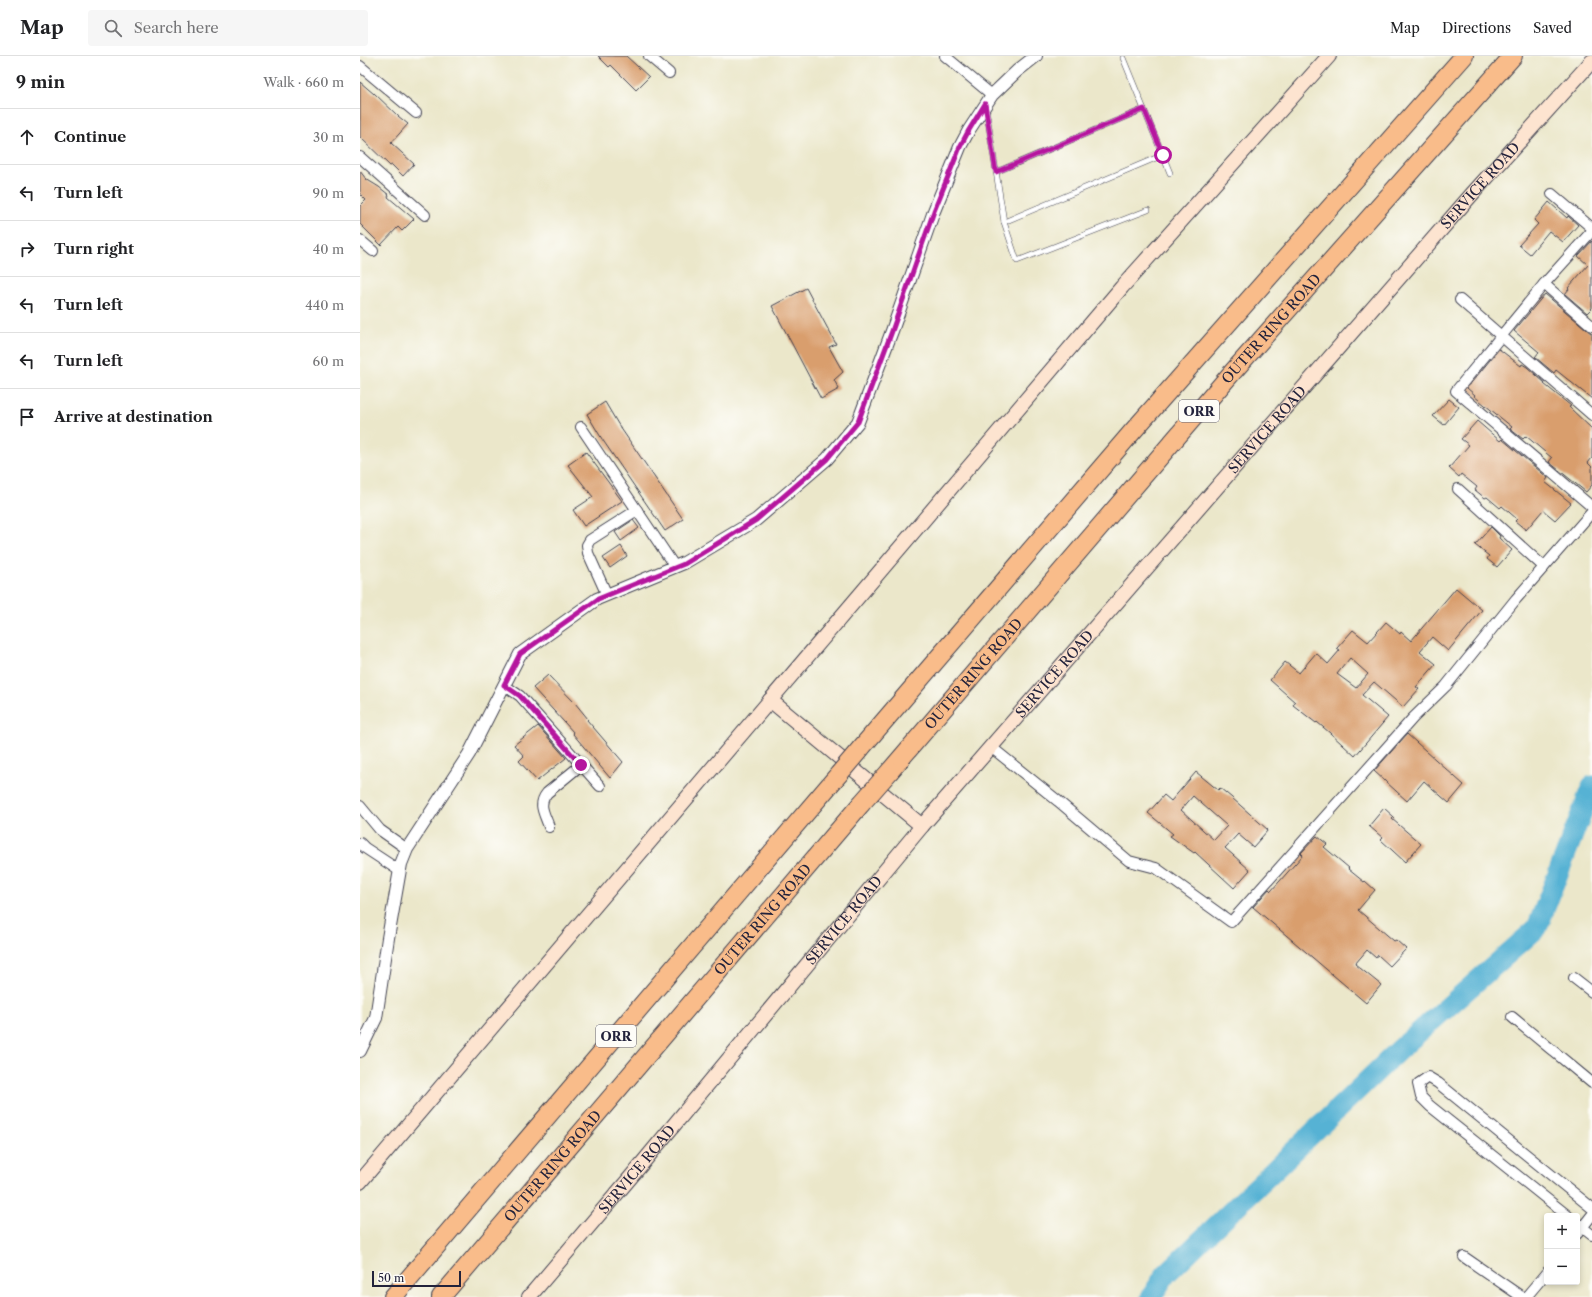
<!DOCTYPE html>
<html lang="en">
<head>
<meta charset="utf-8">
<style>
	body { margin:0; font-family:"Libre Caslon Text",serif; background:#f6f6f6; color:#202124 }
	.controls { position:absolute; right:12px; bottom:12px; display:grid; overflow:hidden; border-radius:4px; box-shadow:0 2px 6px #0003 }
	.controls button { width:36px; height:36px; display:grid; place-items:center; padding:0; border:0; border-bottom:1px solid #e0e0e0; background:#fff; color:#202124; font:20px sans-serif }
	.scale { position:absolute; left:12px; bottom:10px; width:89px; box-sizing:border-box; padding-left:4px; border:2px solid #22223b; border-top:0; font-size:11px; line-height:14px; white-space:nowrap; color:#22223b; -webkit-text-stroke:3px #fdfcf7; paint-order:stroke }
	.stop { position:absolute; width:12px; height:12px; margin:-9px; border:3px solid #b5179e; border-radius:50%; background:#fff }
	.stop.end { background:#b5179e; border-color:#fff; box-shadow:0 1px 4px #0008 }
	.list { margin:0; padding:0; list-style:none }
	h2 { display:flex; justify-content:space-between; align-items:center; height:52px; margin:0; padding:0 16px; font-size:17px }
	h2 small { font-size:13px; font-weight:400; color:#757577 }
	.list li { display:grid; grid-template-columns:26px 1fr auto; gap:12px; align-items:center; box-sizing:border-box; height:56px; padding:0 16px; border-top:1px solid #e0e0e0 }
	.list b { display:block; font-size:15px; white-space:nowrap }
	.list em { font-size:13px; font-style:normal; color:#757577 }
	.icon { flex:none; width:22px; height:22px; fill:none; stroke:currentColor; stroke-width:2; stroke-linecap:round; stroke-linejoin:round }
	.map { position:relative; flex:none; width:1232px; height:1241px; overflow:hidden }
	header { display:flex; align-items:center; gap:24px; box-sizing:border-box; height:56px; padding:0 20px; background:#fff; border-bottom:1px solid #e0e0e0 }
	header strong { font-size:19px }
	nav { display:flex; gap:22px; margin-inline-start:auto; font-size:14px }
	.search { width:280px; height:36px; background:#f6f6f6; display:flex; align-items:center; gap:10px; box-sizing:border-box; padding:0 14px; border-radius:4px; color:#757577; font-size:15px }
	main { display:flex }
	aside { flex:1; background:#fff }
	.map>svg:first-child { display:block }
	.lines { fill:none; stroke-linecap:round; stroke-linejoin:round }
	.river { stroke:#56b2d4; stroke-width:21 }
	.building { fill:#d99e6d; fill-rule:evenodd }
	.service-casing { stroke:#404050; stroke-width:6 }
	.minor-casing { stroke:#404050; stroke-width:12 }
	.tertiary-casing { stroke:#404050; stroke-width:14 }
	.secondary-casing { stroke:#404050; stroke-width:16 }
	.motorway-casing { stroke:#404050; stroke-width:20 }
	.service { stroke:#fff; stroke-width:5 }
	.minor { stroke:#fff; stroke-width:10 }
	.tertiary { stroke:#fff; stroke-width:12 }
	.secondary { stroke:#fde4d0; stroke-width:14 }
	.motorway { stroke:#f9bc8a; stroke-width:18 }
	.motorway-bridge-casing { stroke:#404050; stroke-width:20; stroke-linecap:butt }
	.motorway-bridge { stroke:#f9bc8a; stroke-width:18 }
	.route { stroke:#b5179e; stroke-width:5 }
	.labels { text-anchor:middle; stroke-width:3.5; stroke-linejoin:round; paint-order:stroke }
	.shield { fill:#fdfcf7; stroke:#646373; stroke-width:1 }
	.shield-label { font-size:13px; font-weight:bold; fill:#22223b }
	.street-label { font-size:14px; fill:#22223b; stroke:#fdfcf7 }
</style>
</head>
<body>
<header>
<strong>Map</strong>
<div class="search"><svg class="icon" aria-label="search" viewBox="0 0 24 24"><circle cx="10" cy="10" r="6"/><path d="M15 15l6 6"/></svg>Search here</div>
<nav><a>Map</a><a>Directions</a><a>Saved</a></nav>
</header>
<main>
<aside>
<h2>9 min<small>Walk · 660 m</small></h2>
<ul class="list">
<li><svg class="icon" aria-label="ahead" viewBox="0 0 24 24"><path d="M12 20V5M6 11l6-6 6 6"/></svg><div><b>Continue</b></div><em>30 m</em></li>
<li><svg class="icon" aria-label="left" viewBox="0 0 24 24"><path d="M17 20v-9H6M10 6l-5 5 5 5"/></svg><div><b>Turn left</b></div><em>90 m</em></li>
<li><svg class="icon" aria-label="right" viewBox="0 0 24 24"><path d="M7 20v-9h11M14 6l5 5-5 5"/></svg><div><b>Turn right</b></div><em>40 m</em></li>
<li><svg class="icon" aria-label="left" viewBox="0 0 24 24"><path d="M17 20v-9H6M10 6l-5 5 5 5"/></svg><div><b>Turn left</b></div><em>440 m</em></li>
<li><svg class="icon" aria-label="left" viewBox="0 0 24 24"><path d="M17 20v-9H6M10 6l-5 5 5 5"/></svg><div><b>Turn left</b></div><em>60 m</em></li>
<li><svg class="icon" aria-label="arrive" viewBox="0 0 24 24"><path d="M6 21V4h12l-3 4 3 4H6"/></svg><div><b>Arrive at destination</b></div></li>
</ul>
</aside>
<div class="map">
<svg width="1232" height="1241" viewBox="0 0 1232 1241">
	<rect width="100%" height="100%" fill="#fdfcf7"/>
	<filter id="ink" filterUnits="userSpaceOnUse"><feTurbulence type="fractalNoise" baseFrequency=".025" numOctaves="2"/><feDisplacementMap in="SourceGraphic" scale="8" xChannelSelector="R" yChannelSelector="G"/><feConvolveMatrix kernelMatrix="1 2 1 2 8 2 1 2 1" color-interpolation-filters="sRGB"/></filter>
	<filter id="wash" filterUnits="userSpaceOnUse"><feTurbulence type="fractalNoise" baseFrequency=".012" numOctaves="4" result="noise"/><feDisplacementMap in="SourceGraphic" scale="16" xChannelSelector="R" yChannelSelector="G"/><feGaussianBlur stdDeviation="0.9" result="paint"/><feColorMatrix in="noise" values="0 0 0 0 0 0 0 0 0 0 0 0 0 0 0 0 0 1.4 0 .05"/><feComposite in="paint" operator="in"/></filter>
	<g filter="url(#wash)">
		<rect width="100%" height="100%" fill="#ebe7ca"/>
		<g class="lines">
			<path class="river" d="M791,1241l15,-23 234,-225 137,-121 55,-142"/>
		</g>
		<g id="blocks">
			<g class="building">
				<path d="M238,0h28l23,21 -13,13 -25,-25 -2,2z"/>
				<path d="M0,26l14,12v-1l24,23 10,8 -17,19 23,21 -11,12 -11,-11 -2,1 -30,-29z"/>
				<path d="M0,115l6,8 13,8 10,8 -1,2 26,22 -12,12 -4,-4 -17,18 -21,-21v-18l6,-6 -6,-6z"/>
				<path d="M1189,146l18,16 1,-2 10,9 -15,17 -14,-11 -19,23 -11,-9 19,-21 -4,-4z"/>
				<path d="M1232,185v67l-5,5 -22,-19 4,-5 -1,-1 20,-23 -10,-9z"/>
				<path d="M446,232l30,56 -7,3 14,25 -9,8 5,9 -18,10 -49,-93z"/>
				<path d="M1185,238l47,40v65l-36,-29 -2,3 -19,-16 4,-5 -25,-21z"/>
				<path d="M1139,293l22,17 1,-2 5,3 18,16 -1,1 27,22 -2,1 23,22v29l-4,5 4,4v18l-6,7 -37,-30 3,-4 -26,-22 -3,3 -13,-10 2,-2 -38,-31 1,-1 -8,-7z"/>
				<path d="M1089,343l10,8 -15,18 -11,-9z"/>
				<path d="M245,346l13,22 65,95 -18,12 -63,-92 -15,-25z"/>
				<path d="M1117,365l23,20 2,-2 46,39 -3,4 26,21 -16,17 -12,-10 -17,20 -11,-9 2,-2 -15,-13 -2,2 -13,-11 -2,1 -10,-8 2,-3 -16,-13 -2,3 -10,-9 20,-23 -8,-6z"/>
				<path d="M226,396l36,49 -38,25 -11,-16 20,-13 -25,-32z"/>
				<path d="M273,464l6,8 -18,13 -6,-9z"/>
				<path d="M1131,471l9,9 -1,2 13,12 -15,17 -10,-8 2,-3 -14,-11z"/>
				<path d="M261,490l6,10 -17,12 -7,-10z"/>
				<path d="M1096,532l26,22 -34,41 -16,-14 -12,14 16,13 -20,23 3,2 -16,18 -29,-25 -12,13 26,22 -33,39 -25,-23 -13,-11 -1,1 -23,-18 2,-3 -25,-22 15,-18 14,11 17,-20 12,11 12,-14 -3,-2 16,-18 15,12 18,-20 14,12 1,-2 10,9zM990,602l18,16 -12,14 -19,-14z"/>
				<path d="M188,619l27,28 13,16 -1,1 36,42 -13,16 -37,-44 1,-1 -41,-45z"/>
				<path d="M178,670l28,32 -29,23 -18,-20 5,-5 -10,-11z"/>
				<path d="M1047,678l57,51 -15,18 -25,-22 -17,20 -33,-30z"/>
				<path d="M836,716l22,18 2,-2 12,10 36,32 -15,17 -15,-13 -13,14 25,22 -16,18 -39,-36 -1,1 -24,-17 3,-2 -25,-21 16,-18 7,6zM833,740l34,30 -13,14 -33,-30z"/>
				<path d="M1024,752l10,9 -2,2 29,25 -16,18 -24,-22 2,-2 -14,-12z"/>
				<path d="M957,780l10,8 -3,3 25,21 -1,1 16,13 1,-1 10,9 -17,20 36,31 2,-1 10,9 -16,17 -12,-11 -2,3 -9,-8 -12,14 26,21 -15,18 -113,-96 16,-18 2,2 32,-36 -2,-2z"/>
			</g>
		</g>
	</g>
	<g filter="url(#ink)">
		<use href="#blocks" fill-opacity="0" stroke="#404050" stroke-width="1"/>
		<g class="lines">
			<defs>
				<g id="service">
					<path d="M763,2l47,115"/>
					<path d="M626,52l18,114 13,39 131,-51"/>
					<path d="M636,116l148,-63"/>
					<path d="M644,166l159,-67"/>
				</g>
				<g id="minor">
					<path d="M289,0l20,17"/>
					<path d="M585,0l47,39"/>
					<path d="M0,10l56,47"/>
					<path d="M0,101l65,58"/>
					<path d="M1192,138l40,34"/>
					<path d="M1232,175l-48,53 48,42"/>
					<path d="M0,184l13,11"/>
					<path d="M1184,228l-88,107 136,116"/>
					<path d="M1100,244l132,115"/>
					<path d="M221,371l94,140"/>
					<path d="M1098,433l86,78"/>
					<path d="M247,539l-19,-42 -1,-8 3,-5 47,-30"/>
					<path d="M144,629l16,11 80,90"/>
					<path d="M631,691l67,54 71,60 27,7 75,54 182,-204 33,-32 70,-87 76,-87"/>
					<path d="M0,750l20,24 27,19"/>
					<path d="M189,771c-4,-13 -12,-22 -2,-34l34,-28"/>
					<path d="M0,787l5,5 35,23"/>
					<path d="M1214,922l18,14"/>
					<path d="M1152,961l80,66"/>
					<path d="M1208,1160l-138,-110 -9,-9 -3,-13 10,-7 10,6 154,125"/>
					<path d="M1218,1168l14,11"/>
					<path d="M1217,1178l15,-19"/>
					<path d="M1104,1201l58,40"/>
					<path d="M1166,1241l21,-25"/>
				</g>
				<path id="tertiary" d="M0,995l16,-33 12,-80 13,-74 6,-15 62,-95 51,-100 77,-55 87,-36 72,-43 71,-61 31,-37 34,-91 42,-120 26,-64 9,-17 23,-35 25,-24 19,-15"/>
				<g id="secondary">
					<path d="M410,644l152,126"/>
					<path d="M0,1126l762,-895 207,-231"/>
					<path id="s1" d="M169,1241l101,-119 292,-352 551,-633 119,-132"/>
				</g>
				<g id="motorway">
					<path d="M501,692l272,-317 331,-375"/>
					<path id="s2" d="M530,715l340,-396 283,-319"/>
					<path d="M33,1241l446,-523"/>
					<path id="s3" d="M81,1241l420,-493"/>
				</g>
			</defs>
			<use href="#service" class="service-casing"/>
			<use href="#minor" class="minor-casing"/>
			<use href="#tertiary" class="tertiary-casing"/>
			<use href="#secondary" class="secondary-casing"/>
			<use href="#motorway" class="motorway-casing"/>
			<use href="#service" class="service"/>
			<use href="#minor" class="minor"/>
			<use href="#tertiary" class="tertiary"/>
			<use href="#secondary" class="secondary"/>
			<use href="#motorway" class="motorway"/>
			<defs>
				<g id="motorway-bridge">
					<path d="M479,718l22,-26"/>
					<path d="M501,748l29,-33"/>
				</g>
			</defs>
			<use href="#motorway-bridge" class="motorway-bridge-casing"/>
			<use href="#motorway-bridge" class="motorway-bridge"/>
		</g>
	</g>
	<g class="lines" filter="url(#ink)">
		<path class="route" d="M221,709l-61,-69 -16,-11 16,-31 78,-55 86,-35 72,-44 71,-61 31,-37 34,-91 42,-120 26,-64 9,-17 16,-26 11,68 148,-63 19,46"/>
	</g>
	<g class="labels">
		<g class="shield">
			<rect x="819" y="344" width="40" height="22" rx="3"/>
			<rect x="236" y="969" width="40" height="22" rx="3"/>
		</g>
		<g class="shield-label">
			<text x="839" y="360">ORR</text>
			<text x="256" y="985">ORR</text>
		</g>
		<g class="street-label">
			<text dy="5" stroke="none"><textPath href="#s1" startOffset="1463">SERVICE ROAD</textPath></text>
			<text dy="5" stroke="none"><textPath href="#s2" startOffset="584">OUTER RING ROAD</textPath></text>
			<text dy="5" stroke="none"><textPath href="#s1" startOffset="1139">SERVICE ROAD</textPath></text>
			<text dy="5" stroke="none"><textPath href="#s2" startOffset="128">OUTER RING ROAD</textPath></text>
			<text dy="5" stroke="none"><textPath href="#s1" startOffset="815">SERVICE ROAD</textPath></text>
			<text dy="5" stroke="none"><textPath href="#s3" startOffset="496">OUTER RING ROAD</textPath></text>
			<text dy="5" stroke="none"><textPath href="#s1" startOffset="491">SERVICE ROAD</textPath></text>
			<text dy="5" stroke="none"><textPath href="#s3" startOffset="172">OUTER RING ROAD</textPath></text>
			<text dy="5" stroke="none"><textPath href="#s1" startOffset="167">SERVICE ROAD</textPath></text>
		</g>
	</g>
</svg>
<div class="controls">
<button>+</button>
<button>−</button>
</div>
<div class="scale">50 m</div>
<div class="stop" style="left:803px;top:99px"></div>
<div class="stop end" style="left:221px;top:709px"></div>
</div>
</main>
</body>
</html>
